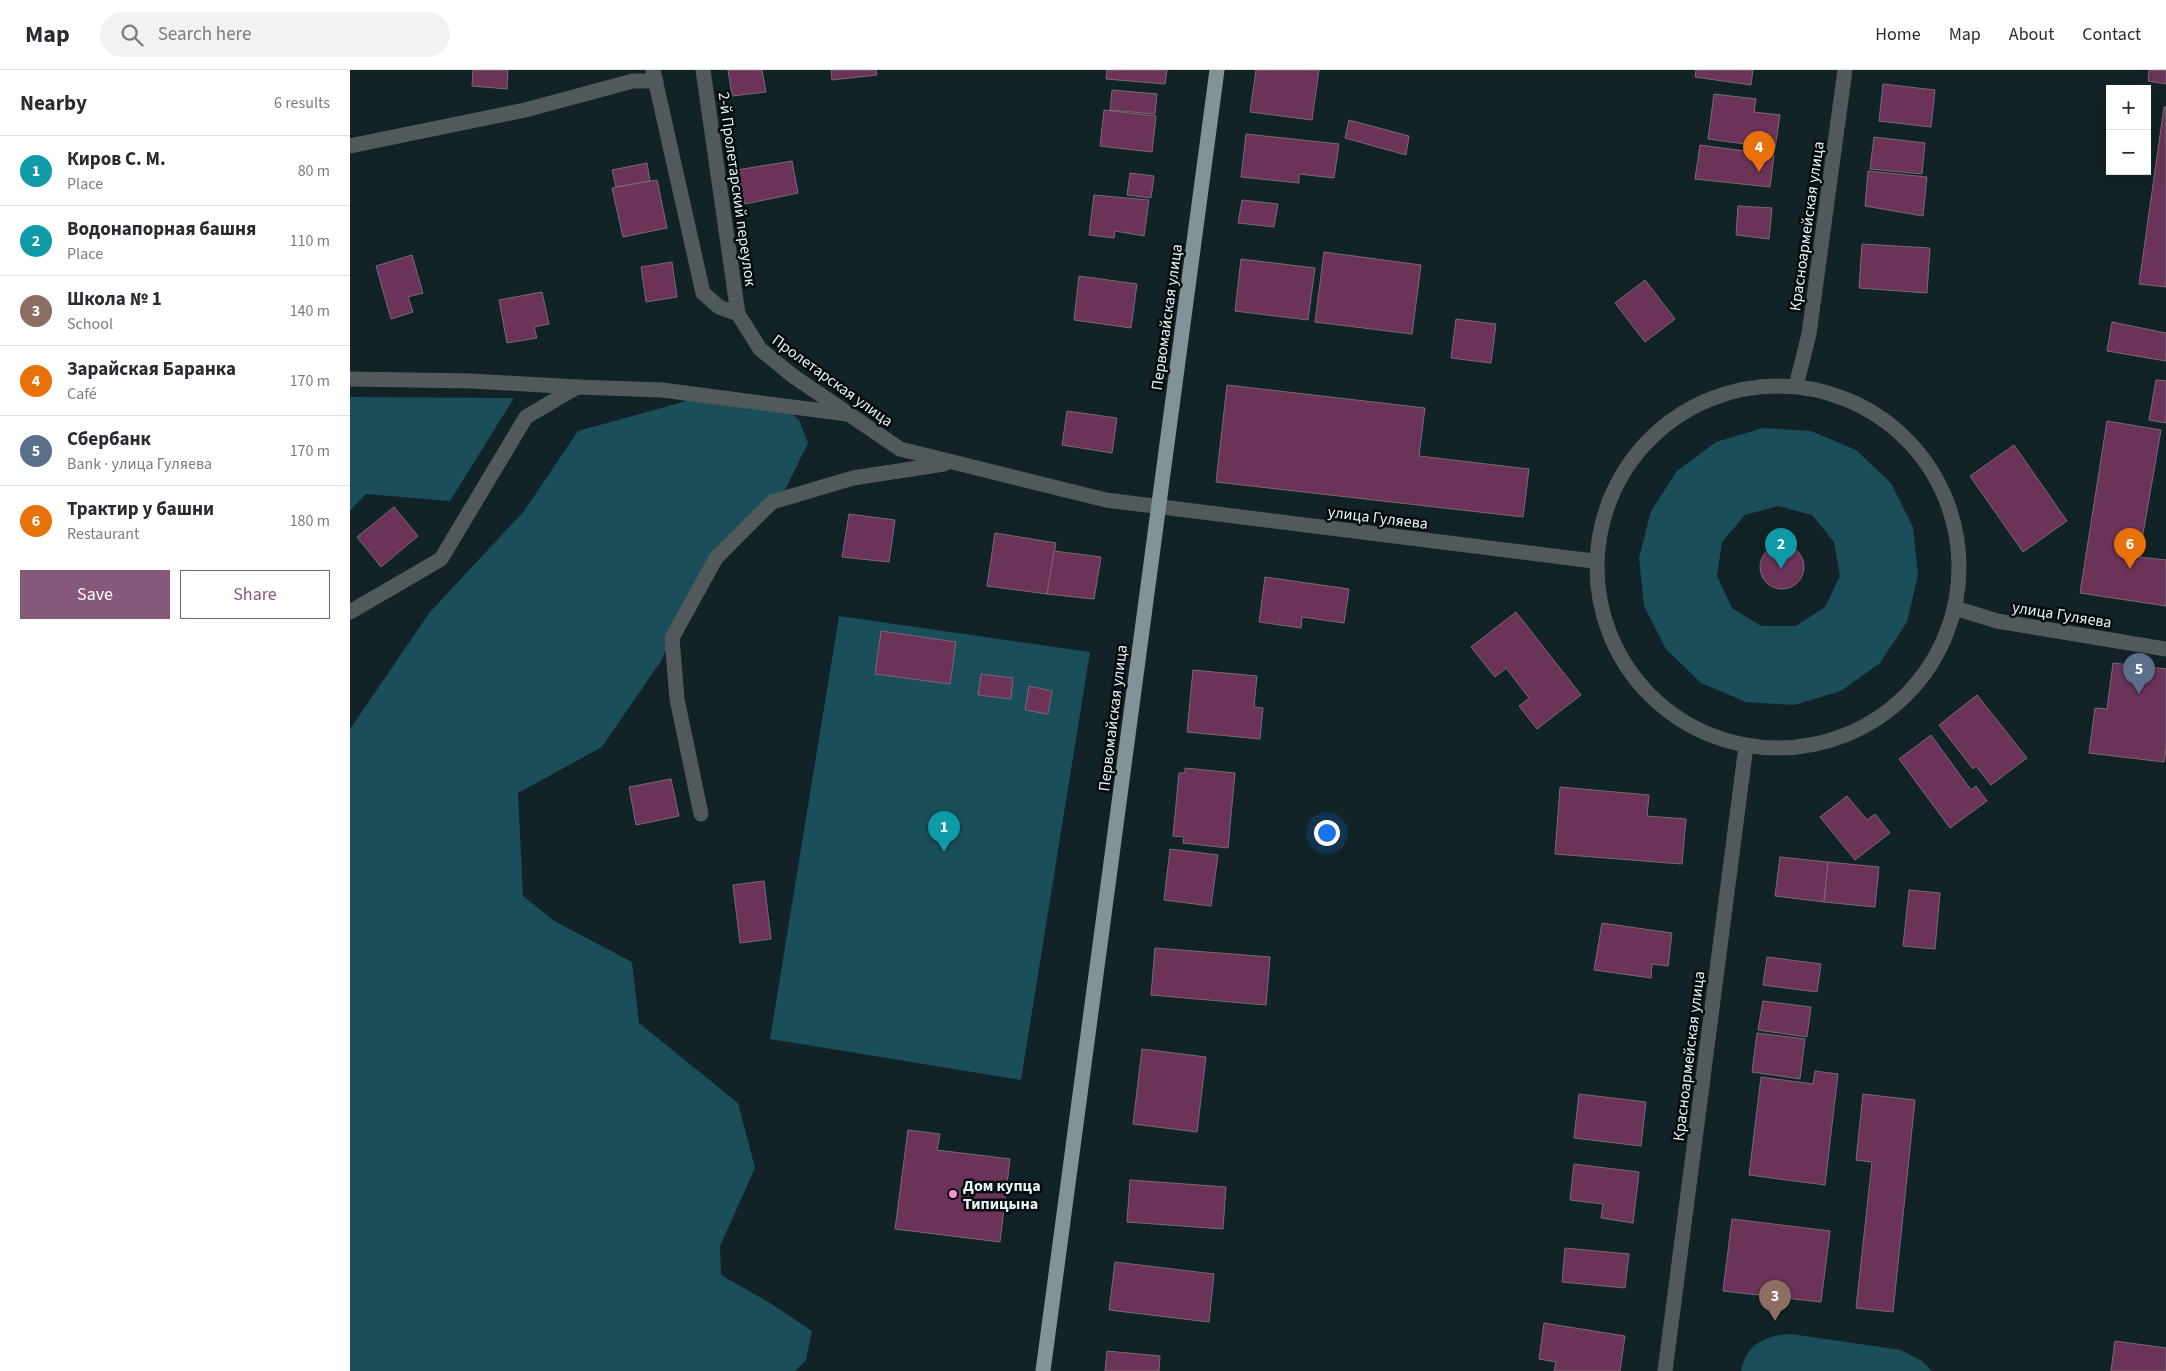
<!DOCTYPE html>
<html lang="en">
<head>
<meta charset="utf-8">
<style>
	body { margin:0; font-family:"Source Sans 3",sans-serif; background:#f2f2f3; color:#2b2b33 }
	.controls { position:absolute; right:15px; top:15px; display:grid; overflow:hidden; border-radius:0px; box-shadow:0 5px 20px #0002 }
	.controls button { width:45px; height:45px; display:grid; place-items:center; padding:0; border:0; border-bottom:1px solid #e1e1e2; background:#fff; color:#2b2b33; font:25px sans-serif }
	.you { position:absolute; left:976px; top:762px; width:18px; height:18px; margin:-12px; border:4px solid #fff; border-radius:50%; background:#1a73e8; box-shadow:0 0 0 8px #1a73e833 }
	.badge { display:grid; place-items:center; width:32px; height:32px; border-radius:50%; background:#86587a; color:#fff; font-size:16px; font-weight:700 }
	.pin { position:absolute; translate:-50% -41px; filter:drop-shadow(0 1px 2px #0008) }
	.pin::after { content:''; position:absolute; top:26px; width:18px; height:15px; background:inherit; clip-path:polygon(0 0,100% 0,50% 100%) }
	.list { margin:0; padding:0; list-style:none }
	h2 { display:flex; justify-content:space-between; align-items:center; height:65px; margin:0; padding:0 20px; font-size:21px }
	h2 small { font-size:16px; font-weight:400; color:#7c7c81 }
	.list li { display:grid; grid-template-columns:32px 1fr auto; gap:15px; align-items:center; box-sizing:border-box; height:70px; padding:0 20px; border-top:1px solid #e1e1e2 }
	.list b { display:block; font-size:19px; white-space:nowrap }
	.list p { margin:0; font-size:16px; white-space:nowrap; color:#7c7c81 }
	.list em { font-size:16px; font-style:normal; color:#7c7c81 }
	.actions { display:flex; gap:10px; padding:15px 20px }
	.actions a { flex:1; padding:11px 0; border:1px solid #86587a; border-radius:0px; text-align:center; font-size:18px; color:#86587a }
	.actions .main { background:#86587a; color:#fff }
	.icon { flex:none; width:28px; height:28px; fill:none; stroke:currentColor; stroke-width:2; stroke-linecap:round; stroke-linejoin:round }
	.map { position:relative; flex:none; width:1816px; height:1301px; overflow:hidden }
	header { display:flex; align-items:center; gap:30px; box-sizing:border-box; height:70px; padding:0 25px; background:#fff; border-bottom:1px solid #e1e1e2 }
	header strong { font-size:24px }
	nav { display:flex; gap:28px; margin-inline-start:auto; font-size:18px }
	.search { width:350px; height:45px; background:#f2f2f3; display:flex; align-items:center; gap:12px; box-sizing:border-box; padding:0 18px; border-radius:28px; color:#7c7c81; font-size:19px }
	main { display:flex }
	aside { flex:1; background:#fff }
	.map>svg:first-child { display:block }
	.green { fill:#194e5a; fill-rule:evenodd }
	.building { fill:#6a3357; stroke:#7a6a73 }
	.lines { fill:none; stroke-linecap:round; stroke-linejoin:round }
	.minor { stroke:#51595b; stroke-width:15 }
	.major { stroke:#829398; stroke-width:15 }
	.poi-dot { fill:#f690d0; stroke:#050b0d; stroke-width:2 }
	.labels { text-anchor:middle; stroke-width:5; stroke-linejoin:round; paint-order:stroke }
	.street-label { font-size:16px; fill:#e9f4f6; stroke:#050b0d }
	.poi-label { font-size:16px; font-weight:bold; fill:#e9f4f6; stroke:#050b0d; text-anchor:start }
</style>
</head>
<body>
<header>
<strong>Map</strong>
<div class="search"><svg class="icon" aria-label="search" viewBox="0 0 24 24"><circle cx="10" cy="10" r="6"/><path d="M15 15l6 6"/></svg>Search here</div>
<nav><a>Home</a><a>Map</a><a>About</a><a>Contact</a></nav>
</header>
<main>
<aside>
<h2>Nearby<small>6 results</small></h2>
<ul class="list">
<li><span class="badge" style="background:#0f9aa8">1</span><div><b>Киров С. М.</b><p>Place</p></div><em>80 m</em></li>
<li><span class="badge" style="background:#0f9aa8">2</span><div><b>Водонапорная башня</b><p>Place</p></div><em>110 m</em></li>
<li><span class="badge" style="background:#8d6e63">3</span><div><b>Школа № 1</b><p>School</p></div><em>140 m</em></li>
<li><span class="badge" style="background:#e8710a">4</span><div><b>Зарайская Баранка</b><p>Café</p></div><em>170 m</em></li>
<li><span class="badge" style="background:#5c6f8a">5</span><div><b>Сбербанк</b><p>Bank · улица Гуляева</p></div><em>170 m</em></li>
<li><span class="badge" style="background:#e8710a">6</span><div><b>Трактир у башни</b><p>Restaurant</p></div><em>180 m</em></li>
</ul>
<div class="actions"><a class="main">Save</a><a>Share</a></div>
</aside>
<div class="map">
<svg width="1816" height="1301" viewBox="0 0 1816 1301">
	<rect width="100%" height="100%" fill="#112327"/>
	<g class="green">
		<path d="M0,327l164,1 -64,103 -84,-7 -16,17z"/>
		<path d="M351,327l79,7 19,16 9,23 -23,47 -81,80 -43,91 -59,86 -84,46 5,103 33,26 76,40 7,61 99,80 17,65 -35,78 1,29 49,28 42,28 -6,29 -11,11h-445v-642l80,-117 94,-101 54,-80z"/>
		<path d="M1413,358l48,3 45,19 35,33 22,44 5,48 -11,47 -27,41 -39,28 -47,14 -48,-3 -45,-19 -35,-34 -22,-43 -5,-48 12,-47 26,-40 39,-29zM1428,436l34,9 22,27 6,34 -15,31 -29,19h-35l-29,-18 -15,-32 5,-34 23,-27z"/>
		<path d="M489,546l251,36 -69,428 -251,-41z"/>
		<path d="M1441,1264l110,16 21,11 10,10h-191c5,-27 25,-36 50,-37z"/>
	</g>
	<g class="building">
		<path d="M123,0h35l-1,19 -35,-3z"/>
		<path d="M378,0h34l4,22 -34,4z"/>
		<path d="M481,0h45l1,5 -45,5z"/>
		<path d="M757,0h60l-2,14 -59,-5z"/>
		<path d="M906,0h63l-7,50 -62,-8z"/>
		<path d="M1346,0h57l-2,15 -56,-8z"/>
		<path d="M1799,0h17v14l-18,-3z"/>
		<path d="M1533,14l52,6 -4,37 -52,-6z"/>
		<path d="M762,20l45,4 -2,20 -45,-4z"/>
		<path d="M1364,24l42,5 -2,13 26,3 -5,33 -67,-9z"/>
		<path d="M1814,37h2v180l-27,-3z"/>
		<path d="M754,40l52,6 -4,36 -52,-6z"/>
		<path d="M999,50l60,16 -3,19 -61,-17z"/>
		<path d="M896,64l93,10 -5,34 -35,-4v9l-58,-6z"/>
		<path d="M1524,67l51,6 -3,31 -52,-5z"/>
		<path d="M1350,75l74,10 -4,32 -75,-8z"/>
		<path d="M442,91l6,32 -53,11 -8,-34z"/>
		<path d="M297,93l3,18 -34,6 -4,-17z"/>
		<path d="M1518,101l59,6 -4,39 -58,-10z"/>
		<path d="M780,103l24,3 -3,22 -24,-3z"/>
		<path d="M307,110l10,48 -44,9 -11,-49z"/>
		<path d="M744,125l55,5 -5,36 -29,-5 -1,7 -25,-3z"/>
		<path d="M892,130l36,4 -4,23 -36,-4z"/>
		<path d="M1388,136l34,2 -3,31 -33,-4z"/>
		<path d="M1512,174l68,4 -3,45 -68,-5z"/>
		<path d="M974,182l97,13 -9,69 -97,-12z"/>
		<path d="M62,185l11,38 -15,4 5,15 -22,7 -15,-53z"/>
		<path d="M891,189l74,9 -7,52 -73,-9z"/>
		<path d="M322,192l5,35 -31,5 -5,-35z"/>
		<path d="M729,206l58,8 -6,44 -57,-8z"/>
		<path d="M1295,210l30,39 -30,23 -30,-39z"/>
		<path d="M192,222l7,32 -15,3 3,11 -30,5 -8,-43z"/>
		<path d="M1106,249l40,5 -5,39 -40,-5z"/>
		<path d="M1762,252l54,11v28l-59,-10z"/>
		<path d="M1806,310l10,1v42l-17,-3z"/>
		<path d="M877,315l198,23 -6,48 110,13 -6,48 -307,-35z"/>
		<path d="M717,341l50,7 -5,35 -50,-8z"/>
		<path d="M1757,351l54,9 -22,127 27,3v46l-86,-13z"/>
		<path d="M1664,375l53,76 -44,31 -53,-76z"/>
		<path d="M44,437l24,29 -37,31 -24,-30z"/>
		<path d="M499,444l46,6 -6,42 -47,-5z"/>
		<path d="M645,463l61,10 -9,51 -60,-8z"/>
		<circle cx="1432" cy="497" r="22"/>
		<path d="M704,481l47,6 -7,42 -47,-5z"/>
		<path d="M915,507l84,12 -5,34 -42,-6 -1,11 -42,-6z"/>
		<path d="M1166,542l65,83 -44,34 -18,-23 10,-8 -23,-30 -11,9 -24,-30z"/>
		<path d="M531,561l75,11 -6,42 -75,-10z"/>
		<path d="M1763,593l53,6v79l-2,14 -75,-9 6,-45 12,1z"/>
		<path d="M843,600l64,6 -3,31 9,1 -3,31 -73,-7z"/>
		<path d="M631,604l32,4 -2,21 -33,-4z"/>
		<path d="M679,616l23,5 -4,23 -23,-4z"/>
		<path d="M1627,625l50,63 -36,27 -15,-19 -3,3 -34,-44z"/>
		<path d="M1581,665l40,55 5,-4 11,15 -37,27 -51,-69z"/>
		<path d="M835,698l50,5 -7,75 -45,-5 1,-6 -11,-1 6,-63h6z"/>
		<path d="M321,709l8,37 -43,9 -7,-38z"/>
		<path d="M1210,717l89,8 -2,21 39,3 -4,45 -127,-10z"/>
		<path d="M1497,726l20,24 8,-6 15,19 -35,27 -35,-43z"/>
		<path d="M820,779l48,6 -7,51 -47,-6z"/>
		<path d="M1430,787l48,5 -4,40 -49,-6z"/>
		<path d="M1478,792l51,5 -4,40 -51,-5z"/>
		<path d="M414,811l7,58 -31,4 -7,-58z"/>
		<path d="M1559,820l31,3 -5,56 -32,-3z"/>
		<path d="M1252,853l70,10 -4,33 -16,-2 -1,14 -57,-8z"/>
		<path d="M805,878l115,9 -4,48 -115,-10z"/>
		<path d="M1417,887l54,7 -4,28 -54,-7z"/>
		<path d="M1413,931l48,6 -4,30 -49,-7z"/>
		<path d="M1407,963l48,6 -5,40 -48,-7z"/>
		<path d="M792,979l64,8 -9,75 -64,-8z"/>
		<path d="M1465,1001l23,3 -13,111 -76,-10 12,-98 52,7z"/>
		<path d="M1229,1024l67,8 -5,44 -67,-8z"/>
		<path d="M1513,1024l52,6 -22,212 -37,-4 16,-146 -16,-2z"/>
		<path d="M558,1060l32,4 -3,16 73,9 -10,83 -105,-13z"/>
		<path d="M1224,1094l65,8 -6,51 -32,-5 2,-14 -33,-4z"/>
		<path d="M780,1110l96,7 -3,42 -96,-7z"/>
		<path d="M1382,1149l98,12 -9,71 -98,-11z"/>
		<path d="M1215,1178l64,6 -4,34 -63,-6z"/>
		<path d="M765,1192l99,12 -5,48 -100,-12z"/>
		<path d="M1194,1253l81,13 -5,35h-66l2,-9 -17,-3z"/>
		<path d="M1765,1271l51,7v23h-55z"/>
		<path d="M757,1281l53,5 -1,15h-54z"/>
	</g>
	<g class="lines">
		<g class="minor">
			<path d="M303,0l50,223 16,14 19,7 22,35 33,27 107,73 206,51 488,61"/>
			<path d="M353,0l35,244"/>
			<path d="M0,76l175,-36 108,-29h23"/>
			<path d="M0,309l122,2 105,6 85,3 185,24"/>
			<path d="M1446,316l13,-52 36,-264"/>
			<circle cx="1428" cy="497" r="181"/>
			<path d="M1605,538l42,13 169,28"/>
			<path d="M0,542l91,-53 85,-142 51,-30"/>
			<path d="M351,744l-24,-115 -5,-61 44,-80 56,-56 81,-24 91,-14"/>
			<path d="M1315,1301l81,-625"/>
		</g>
		<path class="major" d="M693,1301l174,-1301"/>
	</g>
	<circle class="poi-dot" cx="603" cy="1124" r="5"/>
	<g class="labels">
		<g class="street-label">
			<text transform="translate(388 119) rotate(82)" y="6">2-й Пролетарский переулок</text>
			<text transform="translate(1456 156) rotate(-82)" y="6">Красноармейская улица</text>
			<text transform="translate(816 247) rotate(-82)" y="6">Первомайская улица</text>
			<text transform="translate(483 310) rotate(36)" y="6">Пролетарская улица</text>
			<text transform="translate(1028 447) rotate(7)" y="6">улица Гуляева</text>
			<text transform="translate(1712 544) rotate(9)" y="6">улица Гуляева</text>
			<text transform="translate(762 648) rotate(-83)" y="6">Первомайская улица</text>
			<text transform="translate(1338 986) rotate(-83)" y="6">Красноармейская улица</text>
		</g>
		<g class="poi-label">
			<text x="613" y="1121">Дом купца<tspan x="613" dy="18">Типицына</tspan></text>
		</g>
	</g>
</svg>
<div class="controls">
<button>+</button>
<button>−</button>
</div>
<div class="you"></div>
<div class="pin badge" style="left:594px;top:782px;background:#0f9aa8">1</div>
<div class="pin badge" style="left:1431px;top:499px;background:#0f9aa8">2</div>
<div class="pin badge" style="left:1425px;top:1251px;background:#8d6e63">3</div>
<div class="pin badge" style="left:1409px;top:102px;background:#e8710a">4</div>
<div class="pin badge" style="left:1789px;top:624px;background:#5c6f8a">5</div>
<div class="pin badge" style="left:1780px;top:499px;background:#e8710a">6</div>
</div>
</main>
</body>
</html>
